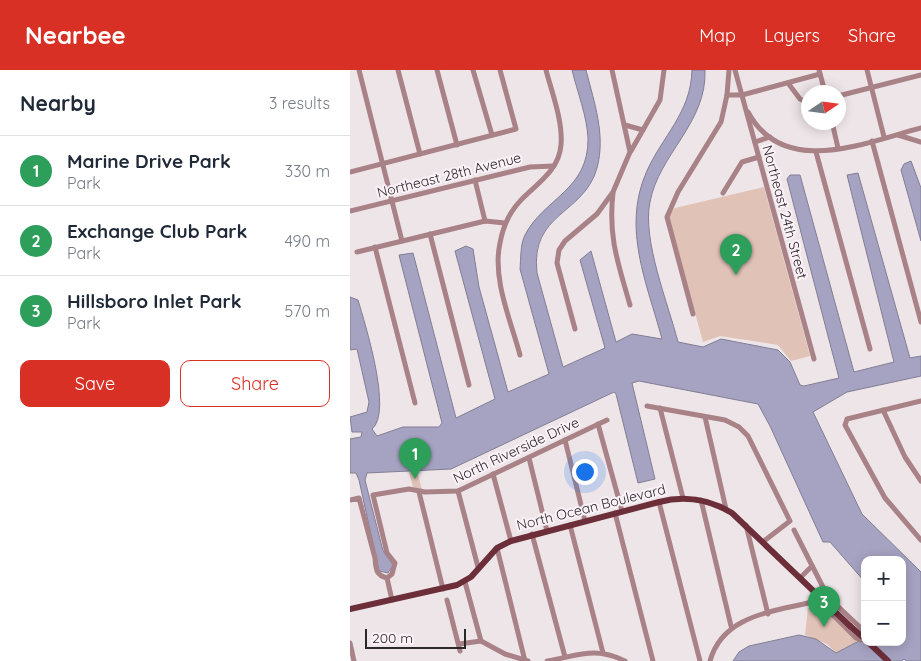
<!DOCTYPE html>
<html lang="en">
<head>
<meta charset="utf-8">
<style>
	body { margin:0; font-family:Quicksand,sans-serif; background:#f2f2f3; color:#1f2937 }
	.controls { position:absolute; right:15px; bottom:15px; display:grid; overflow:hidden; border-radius:10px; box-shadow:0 2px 12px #0003 }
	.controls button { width:45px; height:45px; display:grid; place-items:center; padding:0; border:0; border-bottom:1px solid #e0e1e3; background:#fff; color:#1f2937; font:25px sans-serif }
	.compass { position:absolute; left:451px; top:15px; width:45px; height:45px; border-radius:50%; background:#fff; box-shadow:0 2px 12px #0003; rotate:77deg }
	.scale { position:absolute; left:15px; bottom:12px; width:101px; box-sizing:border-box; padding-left:5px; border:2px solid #2b282a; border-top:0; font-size:14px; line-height:18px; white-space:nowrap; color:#2b282a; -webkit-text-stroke:4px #fbf2f7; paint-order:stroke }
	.you { position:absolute; left:234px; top:401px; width:18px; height:18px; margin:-12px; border:4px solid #fff; border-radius:50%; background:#1a73e8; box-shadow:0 0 0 8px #1a73e833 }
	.badge { display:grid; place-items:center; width:32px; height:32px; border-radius:50%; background:#d93025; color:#fff; font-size:16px; font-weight:700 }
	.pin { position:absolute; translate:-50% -41px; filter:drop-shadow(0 1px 2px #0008) }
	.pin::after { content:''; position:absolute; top:26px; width:18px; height:15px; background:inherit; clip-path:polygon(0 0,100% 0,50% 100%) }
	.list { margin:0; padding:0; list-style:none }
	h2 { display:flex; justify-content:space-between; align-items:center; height:65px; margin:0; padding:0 20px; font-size:21px }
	h2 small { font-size:16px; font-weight:400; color:#747a83 }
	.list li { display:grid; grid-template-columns:32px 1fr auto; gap:15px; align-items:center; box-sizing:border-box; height:70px; padding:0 20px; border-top:1px solid #e0e1e3 }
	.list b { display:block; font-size:19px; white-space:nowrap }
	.list p { margin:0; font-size:16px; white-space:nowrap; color:#747a83 }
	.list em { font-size:16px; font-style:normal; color:#747a83 }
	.actions { display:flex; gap:10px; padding:15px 20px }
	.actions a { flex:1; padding:11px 0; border:1px solid #d93025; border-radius:10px; text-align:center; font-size:18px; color:#d93025 }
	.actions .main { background:#d93025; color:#fff }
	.map { position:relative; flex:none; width:571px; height:591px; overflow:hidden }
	header { display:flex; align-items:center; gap:30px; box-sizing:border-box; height:70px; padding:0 25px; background:#d93025; color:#fff }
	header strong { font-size:24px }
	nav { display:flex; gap:28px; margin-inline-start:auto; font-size:18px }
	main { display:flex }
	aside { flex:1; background:#fff }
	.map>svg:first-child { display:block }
	.green { fill:#e1c2b7 }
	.water { fill:#a6a3c2; stroke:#817e94 }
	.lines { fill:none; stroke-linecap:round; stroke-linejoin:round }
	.minor { stroke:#a88286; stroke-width:5 }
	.major { stroke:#6c2e39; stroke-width:6 }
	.major-bridge { stroke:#6c2e39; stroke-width:6 }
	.labels { text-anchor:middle; stroke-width:4; stroke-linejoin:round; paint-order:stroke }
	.street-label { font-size:14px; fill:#2b282a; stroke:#fbf2f7 }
</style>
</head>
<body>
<header>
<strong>Nearbee</strong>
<nav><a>Map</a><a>Layers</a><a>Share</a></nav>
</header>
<main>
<aside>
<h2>Nearby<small>3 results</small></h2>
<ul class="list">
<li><span class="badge" style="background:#2e9e5b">1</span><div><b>Marine Drive Park</b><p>Park</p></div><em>330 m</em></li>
<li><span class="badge" style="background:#2e9e5b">2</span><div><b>Exchange Club Park</b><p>Park</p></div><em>490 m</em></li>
<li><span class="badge" style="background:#2e9e5b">3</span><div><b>Hillsboro Inlet Park</b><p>Park</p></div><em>570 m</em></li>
</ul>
<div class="actions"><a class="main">Save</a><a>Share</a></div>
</aside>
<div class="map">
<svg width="571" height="591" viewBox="0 0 571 591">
	<rect width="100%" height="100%" fill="#eee5e9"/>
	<g class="green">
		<path d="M414,117l46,169 -19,5 -13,-16 -58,-9 -17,6 -35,-127 7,-7z"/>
		<path d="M67,401l5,19 -9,-3 -4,-15z"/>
		<path d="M471,536l36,36 -21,11 -9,-9 -22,-9 3,-27z"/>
	</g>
	<g class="water">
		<path d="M222,0h14c8,32 20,65 11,98 -13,47 -67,44 -60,105l26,94 42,-19 -25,-88 11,-9 25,91 16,-8 30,5c-15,-56 -40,-110 -16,-166 16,-37 45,-60 46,-103h13c2,53 -46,84 -55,132 -8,38 18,101 28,140l25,5 18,-8 57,11 12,12 10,23 4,1 35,-8 -52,-199 3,-4h10l54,197 40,-10 -47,-187 11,-2 52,185 11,-2v20l-74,16 -34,20 49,102 59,58v89h-15l-2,-2 -2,2h-169l6,-9 10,-6 50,-11 17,4 20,14 23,-12 43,1v-82h-37v22l-35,-40h-7l-53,-116 -12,-22 -119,-23 -7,2 23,96 -17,4 -22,-89 -2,-2 -163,77 -84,4 -2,7 17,67c3,10 8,11 11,19l-5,7 -9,-2 -20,-91 -3,-7h-6v-34l11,-2 1,-5h-10l-2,-15 17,-5 2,-10 -12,-53 -7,1v-53l8,3c7,24 35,112 14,129l5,7 26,-9h36l3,-4 -43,-168 14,-2 43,165 39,-19 -40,-148 11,-5 7,3 6,38 29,105 41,-18 -29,-105c1,-11 0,-24 5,-34 19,-37 64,-45 63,-97 -1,-22 -11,-47 -16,-68z"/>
		<path d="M561,91l10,27v53l-20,-71 3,-6z"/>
	</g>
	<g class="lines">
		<g class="minor">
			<path d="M9,0l43,171"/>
			<path d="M48,0l22,84"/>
			<path d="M87,0l20,75"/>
			<path d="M123,0l19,65"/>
			<path d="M385,0l79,289"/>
			<path d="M469,0l6,22"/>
			<path d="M517,0l17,67"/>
			<path d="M438,13l12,16 8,4"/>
			<path d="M377,25h15l78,-21"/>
			<path d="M488,26l83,-21"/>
			<path d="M398,42c36,67 118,30 173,16"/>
			<path d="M482,52l6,26"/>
			<path d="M275,55l18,5"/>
			<path d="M548,65l23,7"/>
			<path d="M522,71l49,181"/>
			<path d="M405,72l15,-5"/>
			<path d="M281,81l29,-51 4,-30"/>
			<path d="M466,82l54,197"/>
			<path d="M0,102l166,-43 -16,-59"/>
			<path d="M125,110l10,41"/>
			<path d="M263,123c-5,44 5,70 17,112"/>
			<path d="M373,123l19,-31 17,-5"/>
			<path d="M0,141l180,-44 24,-1"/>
			<path d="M80,164l39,151"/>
			<path d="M25,177l40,156"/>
			<path d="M7,182l128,-31 20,2"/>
			<path d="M343,244l-26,-97 11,-25 43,-70 6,-27 2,-25"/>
			<path d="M225,259l-18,-66 2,-13 6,-9 32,-27 16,-22 17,-40 -18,-82"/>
			<path d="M170,285c-9,-34 -28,-76 -20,-112 3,-17 10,-32 22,-44 16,-16 37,-29 39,-54 2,-24 -9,-52 -15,-75"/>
			<path d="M571,331l-74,18 -2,6 40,73 36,42"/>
			<path d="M297,336l78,14 14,7 9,9 42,85 -26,20"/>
			<path d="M310,338l23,90"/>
			<path d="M533,340l22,47 16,24"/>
			<path d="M355,347l21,92"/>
			<path d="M248,354l24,87"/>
			<path d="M215,370l20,81"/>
			<path d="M179,388l18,73"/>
			<path d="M143,404l18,67"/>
			<path d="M108,421l20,76"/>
			<path d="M69,422l24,97"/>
			<path d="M0,430l9,-2 16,60c1,10 0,17 12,20"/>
			<path d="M351,430l30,126"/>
			<path d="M309,432l41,159"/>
			<path d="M265,443l38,148"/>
			<path d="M220,455l33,128"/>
			<path d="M396,455l22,89"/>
			<path d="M444,460l34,67 37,35"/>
			<path d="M182,464l33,123"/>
			<path d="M147,478l28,113"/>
			<path d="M451,507l11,-11"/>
			<path d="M37,508l5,-4 3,-11 -8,-10 -14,-58 36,-6 16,3 33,-1 149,-71"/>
			<path d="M37,508l5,22"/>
			<path d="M115,512l16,59"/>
			<path d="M97,530l13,51"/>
			<path d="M0,573l4,18"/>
			<path d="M109,574l22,-3 24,13 23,7"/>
			<path d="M197,591c31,-5 47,-15 78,0"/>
			<path d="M360,591c14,-50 71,-49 113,-62l4,10 29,29 5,2 4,-4"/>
		</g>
		<g class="major">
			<path d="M0,539l107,-24 14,-8 26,-29 14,-7 148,-39c27,-7 50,-3 73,11l118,113"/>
			<path d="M518,572l20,19"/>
		</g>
		<path class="major-bridge" d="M500,556l15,13"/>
	</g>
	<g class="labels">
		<g class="street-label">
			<text transform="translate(99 105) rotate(-14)" y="5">Northeast 28th Avenue</text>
			<text transform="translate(435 142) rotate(75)" y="5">Northeast 24th Street</text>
			<text transform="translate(166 380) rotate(-25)" y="5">North Riverside Drive</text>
			<text transform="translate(241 437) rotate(-14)" y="5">North Ocean Boulevard</text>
		</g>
	</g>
</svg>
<div class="controls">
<button>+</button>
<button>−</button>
</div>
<svg class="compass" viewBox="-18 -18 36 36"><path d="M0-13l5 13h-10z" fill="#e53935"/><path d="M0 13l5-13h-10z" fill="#747a83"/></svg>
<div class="scale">200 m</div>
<div class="you"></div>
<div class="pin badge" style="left:65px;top:409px;background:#2e9e5b">1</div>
<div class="pin badge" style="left:386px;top:205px;background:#2e9e5b">2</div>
<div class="pin badge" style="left:474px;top:557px;background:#2e9e5b">3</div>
</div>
</main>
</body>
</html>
